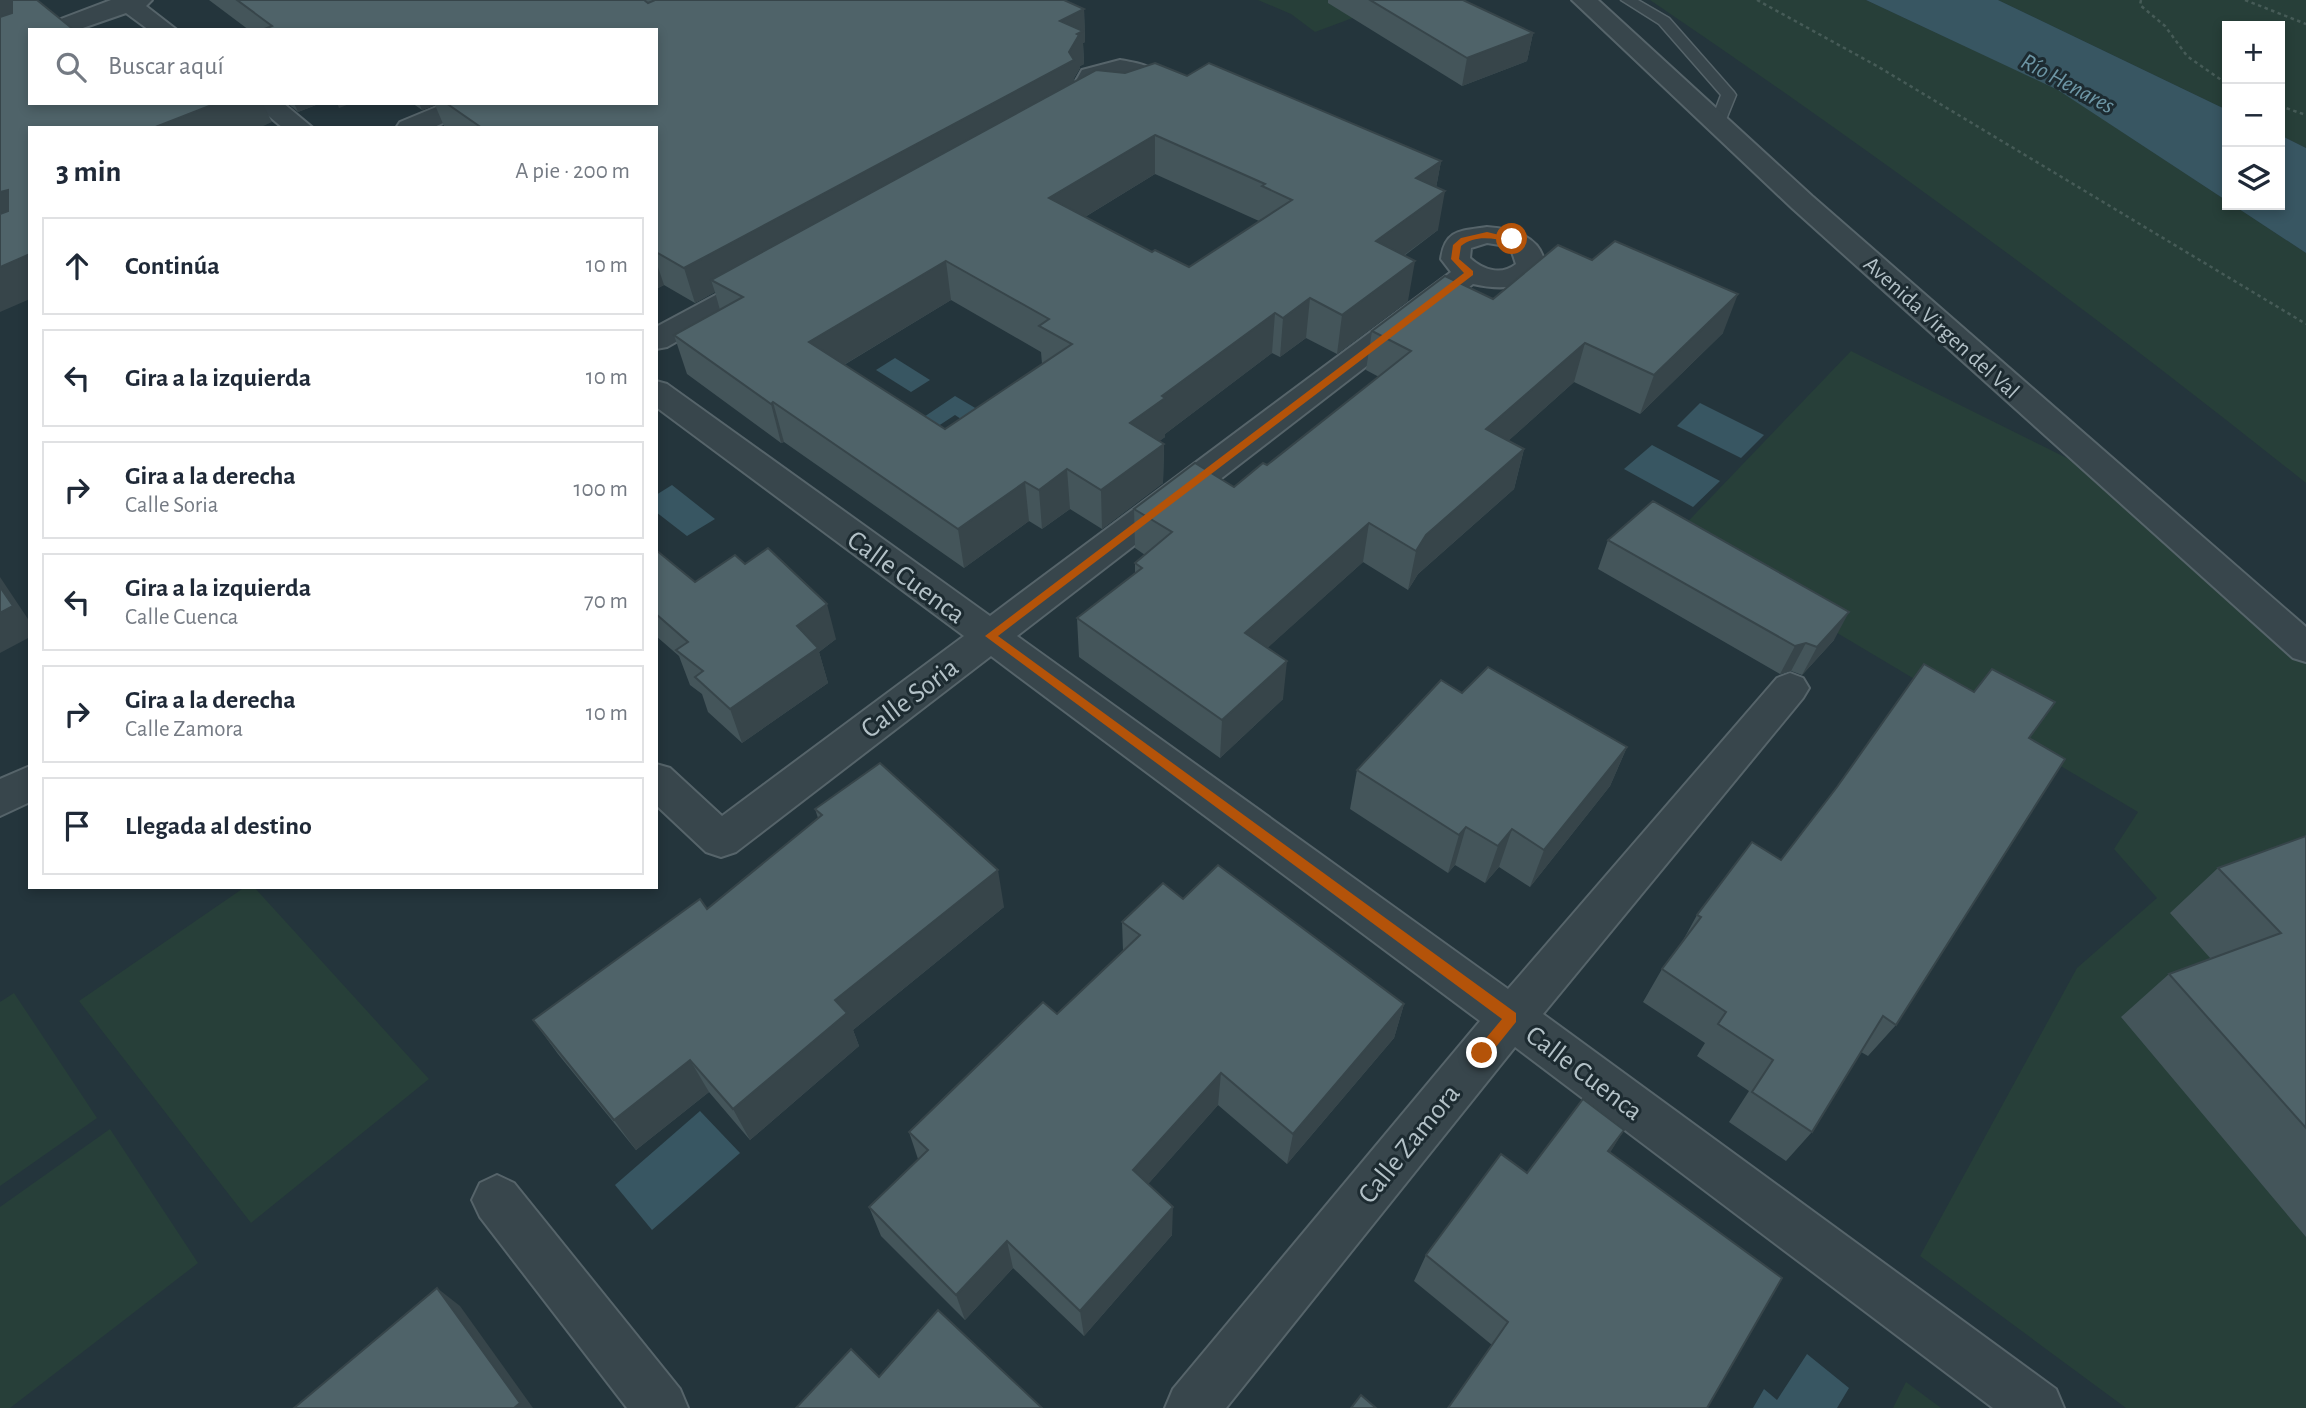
<!DOCTYPE html>
<html lang="es">
<head>
<meta charset="utf-8">
<style>
	body { margin:0; font-family:"Alegreya Sans",sans-serif; background:#f2f2f3; color:#1f2937 }
	.controls { position:absolute; right:21px; top:21px; display:grid; overflow:hidden; border-radius:0px; box-shadow:0 4px 10px #0003 }
	.controls button { width:63px; height:63px; display:grid; place-items:center; padding:0; border:0; border-bottom:2px solid #e0e1e3; background:#fff; color:#1f2937; font:35px sans-serif }
	.stop { position:absolute; width:21px; height:21px; margin:-16px; border:5px solid #b45309; border-radius:50%; background:#fff }
	.stop.end { background:#b45309; border-color:#fff; box-shadow:0 2px 7px #0008 }
	.list { margin:0; padding:0; list-style:none }
	h2 { display:flex; justify-content:space-between; align-items:center; height:91px; margin:0; padding:0 28px; font-size:30px }
	h2 small { font-size:23px; font-weight:400; color:#747a83 }
	.list li { display:grid; grid-template-columns:46px 1fr auto; gap:21px; align-items:center; box-sizing:border-box; height:98px; margin:0 14px 14px; padding:0 14px; border:2px solid #e0e1e3; border-radius:0px }
	.list b { display:block; font-size:26px; white-space:nowrap }
	.list p { margin:0; font-size:23px; white-space:nowrap; color:#747a83 }
	.list em { font-size:23px; font-style:normal; color:#747a83 }
	.icon { flex:none; width:38px; height:38px; fill:none; stroke:currentColor; stroke-width:2; stroke-linecap:round; stroke-linejoin:round }
	.map { position:relative; flex:none; width:2306px; height:1408px; overflow:hidden }
	.search { position:absolute; background:#fff; box-shadow:0 4px 10px #0003; left:28px; top:28px; width:630px; height:77px; display:flex; align-items:center; gap:18px; box-sizing:border-box; padding:0 24px; border-radius:0px; color:#747a83; font-size:26px }
	.panel { position:absolute; background:#fff; box-shadow:0 4px 10px #0003; left:28px; top:126px; width:630px; height:763px; border-radius:0px }
	.map>svg:first-child { display:block }
	.green { fill:#273f39 }
	.water { fill:#385662 }
	.lines { fill:none; stroke-linecap:round; stroke-linejoin:round }
	.lane-casing { stroke:#56646a; stroke-width:3 }
	.street-casing { stroke:#56646a; stroke-width:4 }
	.path { stroke:#465b57; stroke-width:2.5; stroke-dasharray:3.5 3.5; stroke-linecap:butt }
	.lane { fill:#38464c; fill-rule:evenodd }
	.street { fill:#38464c; fill-rule:evenodd }
	.wall { fill:#44555a; fill-rule:evenodd }
	.shaded-wall { fill:#37454a }
	.building { fill:#4f6369; stroke:#37454a; stroke-width:2; fill-rule:evenodd }
	.route { fill:#b45309 }
	.labels { text-anchor:middle; stroke-width:6; stroke-linejoin:round; paint-order:stroke }
	.far-street-label { font-size:23px; fill:#b3c1c7; stroke:#1d2b31 }
	.far-water-label { font-size:24px; font-style:italic; fill:#6d96a5; stroke:#1d2b31 }
	.street-label { font-size:28px; fill:#b3c1c7; stroke:#1d2b31 }
</style>
</head>
<body>
<div class="map">
<svg width="2306" height="1408" viewBox="0 0 2306 1408">
	<rect width="100%" height="100%" fill="#24353c"/>
	<g class="green">
		<path d="M1258,0h143l-86,32 -24,-18z"/>
		<path d="M1650,0h216l193,90 168,111v4h6l73,48v230c-212,-169 -431,-331 -656,-483z"/>
		<path d="M1998,0h308v148l-26,-13v-109h-53v84z"/>
		<path d="M1851,351l264,131 191,166v760h-180l-206,-152 157,-288 80,-70 -43,-49 24,-37 -464,-276z"/>
		<path d="M245,887h9l175,192 -178,144 -172,-222z"/>
		<path d="M14,993l83,125 -97,68v-184z"/>
		<path d="M110,1129l88,134 -188,145h-10v-201z"/>
		<path d="M1906,1382l35,26h-48z"/>
	</g>
	<g class="water">
		<path d="M1866,0h132l229,110v91l-169,-111z"/>
		<path d="M2280,135l26,13v105l-73,-48h47z"/>
		<path d="M895,358l35,22 -19,12 -35,-22z"/>
		<path d="M955,396l27,16 -15,11 -12,-8 -29,19 -14,-9z"/>
		<path d="M1700,403l64,32 -23,23 -64,-32z"/>
		<path d="M1652,445l68,36 -27,26 -69,-38z"/>
		<path d="M672,485l43,34 -28,17 -31,-24v-17z"/>
		<path d="M700,1111l40,42 -88,77 -37,-45z"/>
		<path d="M1807,1354l42,34 -12,20h-84l11,-19 13,11z"/>
	</g>
	<g class="lines">
		<defs>
			<path id="lane" d="M1621,0h17l31,18 65,74 2,3 -13,32h-10l-3,-3 11,-29 -62,-71z"/>
			<g id="street">
				<path d="M111,0h41l-6,6 31,24h-28l-23,-17 -49,17h-36l4,-5z"/>
				<path d="M1572,0h26l214,196 494,431v35l-13,-4 -501,-450z"/>
				<path d="M1120,60c17,3 34,5 44,20l-5,16c-28,17 -66,19 -86,-10l9,-16zM1120,74l12,3 7,5 -1,5c-14,8 -27,9 -39,-1l2,-6z"/>
				<path d="M253,103h30l30,25h-30z"/>
				<path d="M446,103h35l-4,5 -45,20h-36l4,-6z"/>
				<path d="M1487,227c26,2 55,9 58,39 -16,24 -46,24 -72,18l-456,352 491,353 269,-311 13,-5 13,5 6,10 -6,10 -260,316 513,375 8,19h-71l-478,-361 -289,361h-61l8,-19 307,-368 -489,-365 -255,196 -15,5 -15,-5 -50,-47v-41l14,4 52,48 242,-180 -308,-229v-26l11,3 323,232 461,-344 -10,-13c4,-30 20,-28 46,-32zM1487,243l13,2 12,7 4,12c-15,12 -33,6 -46,-6l1,-10z"/>
				<path d="M763,272l10,3 5,6 -5,6 -106,60 -11,2v-22l97,-52z"/>
				<path d="M30,766v36l-30,14v-37z"/>
				<path d="M497,1175l17,8 166,206 8,19h-61l-147,-191 -8,-17 8,-17z"/>
			</g>
		</defs>
		<use href="#lane" class="lane-casing"/>
		<use href="#street" class="street-casing"/>
		<g class="path">
			<path d="M1757,0l120,66 429,258"/>
			<path d="M2141,0l-1,5 25,21 22,30 40,28"/>
			<path d="M2245,0l61,24"/>
			<path d="M2280,106l26,9"/>
		</g>
		<use href="#lane" class="lane"/>
		<use href="#street" class="street"/>
	</g>
	<g class="wall">
		<path d="M209,0h855l20,9 1,33 -2,1 1,21 -4,2v2l-6,10 1,4 50,-9 62,3 254,85 -5,27 2,42 -34,26 4,45 -71,53 -31,-16 -26,19 -8,-4 -107,81v3l-6,4 5,3 -1,39 -61,46 -32,-20 -28,20 -13,-8 -65,47 -180,-126 -3,1 -94,-69 -13,-39 46,-25 -5,-18 -20,11 -31,-18 -8,4v-161h-209l-3,-2 -9,-21 -13,5 -10,-7h244v-73h-407zM1155,174l104,47 -70,46 -37,-15 -67,-35zM951,300l90,52 1,12 -97,65 -101,-64z"/>
		<path d="M1328,0h135l70,33 -6,28 -65,25 -134,-83z"/>
		<path d="M287,103h34l-23,9z"/>
		<path d="M1493,299l230,34 -83,81 -66,-32 -66,59 16,8 -10,40 -96,85 -10,16 -45,-28 -96,86 16,51 -63,59 -141,-101 -2,-39 58,-44v-11l10,-8 -10,-7 -1,-39 100,-22 33,-22 112,-88 -13,-7 6,-39z"/>
		<path d="M1608,540l226,100 -32,35 -11,-4 -11,3 -182,-105z"/>
		<path d="M656,550l39,32 141,57 -17,13 9,31 -86,60 -34,-31 -6,-18 -12,-9 -11,-29 -23,-20z"/>
		<path d="M1974,692l55,46 -133,287 -28,31 -7,-4 -49,80 -26,29 -57,-39 20,-31 -52,-35 8,-13 -62,-41 19,-33 19,-25 16,-29 84,-55z"/>
		<path d="M1462,693l165,54 -17,39 -80,101 -31,-20 -14,16 -30,-18 -7,8 -98,-64 7,-39z"/>
		<path d="M815,809l189,98 -151,123 6,16 -109,94 -41,-48 -73,58 -78,-96 -25,-34 174,-111 111,-91z"/>
		<path d="M2306,836v401l-185,-220 48,-43 42,-15 -41,-46 48,-45z"/>
		<path d="M1183,899l221,105 -10,34 -107,126 -69,-59 -70,79 24,51 -88,101 -71,-68 -48,52 -84,-84 -12,-29 49,-48 -9,-27 148,-118 66,-63 -1,-29z"/>
		<path d="M1624,1130l-14,22 97,256 -215,-63 -78,-64 12,-26 101,-82z"/>
	</g>
	<g class="shaded-wall">
		<path d="M0,0h14l18,29 -32,9z"/>
		<path d="M1084,9l1,33 -2,1 1,21 -4,2v2l-6,10 1,15 -364,187 4,12 -20,11 -11,-35 376,-247z"/>
		<path d="M1533,33l-6,28 -65,25 5,-28z"/>
		<path d="M217,103h45l10,19 -13,6h-106z"/>
		<path d="M294,103h27l-23,9z"/>
		<path d="M337,103h15l-13,5z"/>
		<path d="M419,103h16v2l-13,5z"/>
		<path d="M1155,135v39l-103,63 -3,-39z"/>
		<path d="M1441,161l-7,38 11,-8 -7,39 -68,50 6,-39 40,-63z"/>
		<path d="M8,190l22,31 -30,14v-43z"/>
		<path d="M30,254v45l-30,13v-45z"/>
		<path d="M656,261l8,24 -8,4z"/>
		<path d="M946,261l5,39 -134,81 -8,-39z"/>
		<path d="M1415,261l-7,40 -71,53 5,-39z"/>
		<path d="M1738,294l-15,39 -83,81 14,-39z"/>
		<path d="M1310,298l-4,40 -26,19 3,-39z"/>
		<path d="M1275,313l-3,40 -107,81v3l-34,26 -1,-40 32,-27z"/>
		<path d="M1585,343l-11,39 -97,87 9,-40z"/>
		<path d="M773,402l11,40 -3,1 -10,-39z"/>
		<path d="M1164,444l-1,39 -61,46 -1,-39z"/>
		<path d="M1524,449l-10,40 -96,85 -10,16 8,-39 10,-16z"/>
		<path d="M1067,469l3,40 -28,20 -3,-39z"/>
		<path d="M1025,482l4,39 -65,47 -6,-39z"/>
		<path d="M1369,523l-6,39 -121,109 3,-38z"/>
		<path d="M0,577l30,45v15l-30,16z"/>
		<path d="M827,604l9,35 -17,13 9,31 -86,60 -12,-34 67,-83z"/>
		<path d="M1849,612l-15,28 -32,35 15,-28z"/>
		<path d="M1806,643l-15,28 -11,3 15,-28z"/>
		<path d="M1287,661l-4,38 -63,59 2,-38z"/>
		<path d="M1627,747l-17,39 -80,101 14,-37z"/>
		<path d="M1466,827l-11,38 -7,8 11,-38z"/>
		<path d="M1512,829l-13,38 -14,16 13,-37z"/>
		<path d="M998,870l6,37 -151,123 6,16 -109,94 -17,-31 102,-109z"/>
		<path d="M1404,1004l-10,34 -107,126 6,-30z"/>
		<path d="M690,1060l19,32 -73,58 -22,-30z"/>
		<path d="M1221,1073l-3,32 -84,95 -1,-30z"/>
		<path d="M1624,1130l-19,31 3,-10z"/>
		<path d="M1173,1207l-1,28 -88,101 -4,-25z"/>
		<path d="M1007,1241l6,27 -48,52 -9,-25z"/>
		<path d="M437,1288l23,18 73,102h-19z"/>
	</g>
	<g class="building">
		<path d="M12,0h25l37,30h-44v73h187l-64,25h-123v126l-30,13v-53l8,-3v-21l-8,2v-175l12,-4z"/>
		<path d="M237,0h407l4,3 7,-3h409l20,9 -24,12 23,10 -6,3 2,1 -10,17 5,8 -390,208 -28,-16v-124h-174l-36,-25h210v-73h-394l10,-4z"/>
		<path d="M1370,0h93l70,33 -66,25z"/>
		<path d="M1155,63l32,13 22,-13 232,98 -25,17 29,13 -69,50 39,20 -73,54 -32,-17 -27,20 -8,-5 -113,83 3,2 -35,25 34,21 -63,46 -34,-21 -28,21 -14,-8 -67,47 -185,-127 -2,2 -97,-69 69,-38 -32,-17 385,-210 29,3zM1155,135l110,49 -3,2 30,14 -103,67 -34,-17 -3,2 -103,-54zM946,261l103,58 -10,7 33,18 -127,85 -136,-87z"/>
		<path d="M1615,241l123,53 -84,81 -69,-32 -99,86 38,20 -98,86 -10,16 -47,-28 -124,110 42,28 -65,59 -145,-102 65,-50 -7,-5 37,-31 -38,-23 61,-46 39,24 29,-24 4,2 144,-114 -39,-20 73,-55 48,23 65,-54 34,15z"/>
		<path d="M1653,501l196,111 -32,35 -11,-4 -11,3 -187,-106z"/>
		<path d="M768,548l59,56 -30,22 21,22 -88,61 -35,-32 8,-6 -27,-21 12,-8 -32,-28v-64l39,32 40,-27 10,9z"/>
		<path d="M0,587l13,19 -13,7z"/>
		<path d="M1924,664l50,28 18,-23 63,33 -26,36 36,21 -169,266 -13,-9 -71,116 -60,-40 21,-32 -55,-36 8,-12 -64,-43 39,-52 -4,-2 55,-73 29,18 56,-73z"/>
		<path d="M1488,667l139,80 -83,103 -32,-21 -14,17 -32,-19 -7,8 -102,-65 84,-90 21,13z"/>
		<path d="M880,763l118,107 -163,130 12,13 -114,96 -43,-49 -76,60 -81,-100 167,-121 7,10 115,-94 -7,-6z"/>
		<path d="M2306,836v292l-137,-154 112,-41 -63,-65z"/>
		<path d="M1218,865l186,139 -111,130 -72,-61 -88,97 40,37 -93,104 -73,-70 -51,54 -87,-88 59,-57 -19,-18 134,-130 14,12 83,-79 -18,-13 41,-39 20,16z"/>
		<path d="M1583,1099l41,31 -16,21 174,127 -75,130h-259l60,-86 -82,-67 75,-101 26,19z"/>
		<path d="M437,1288l83,115 -6,5h-220z"/>
		<path d="M938,1310l104,98h-246l55,-59 28,28z"/>
		<path d="M1361,1395l15,13h-25z"/>
	</g>
	<path class="route" d="M1487,232l29,7 -4,3c-18,-3 -36,-8 -51,4l-2,13 14,12v4l-475,361 518,377v9l-29,36 -5,1 -5,-1v-9l25,-30 -517,-383 479,-363 -13,-14 2,-14 8,-7z"/>
	<g class="labels">
		<g class="far-street-label">
			<text transform="translate(1942 327) rotate(42)" y="8">Avenida Virgen del Val</text>
		</g>
		<g class="far-water-label">
			<text transform="translate(2068 83) rotate(28)" y="8">Río Henares</text>
		</g>
		<g class="street-label">
			<text transform="translate(907 576) rotate(36)" y="10">Calle Cuenca</text>
			<text transform="translate(909 697) rotate(-37)" y="10">Calle Soria</text>
			<text transform="translate(1585 1072) rotate(37)" y="10">Calle Cuenca</text>
			<text transform="translate(1408 1143) rotate(-51)" y="10">Calle Zamora</text>
		</g>
	</g>
</svg>
<div class="controls">
<button>+</button>
<button>−</button>
<button><svg class="icon" aria-label="layers" viewBox="0 0 24 24"><path d="M12 4l9 5-9 5-9-5zM3 14l9 5 9-5"/></svg></button>
</div>
<div class="stop" style="left:1512px;top:239px"></div>
<div class="stop end" style="left:1482px;top:1053px"></div>
<div class="search"><svg class="icon" aria-label="search" viewBox="0 0 24 24"><circle cx="10" cy="10" r="6"/><path d="M15 15l6 6"/></svg>Buscar aquí</div>
<section class="panel">
<h2>3 min<small>A pie · 200 m</small></h2>
<ul class="list">
<li><svg class="icon" aria-label="ahead" viewBox="0 0 24 24"><path d="M12 20V5M6 11l6-6 6 6"/></svg><div><b>Continúa</b></div><em>10 m</em></li>
<li><svg class="icon" aria-label="left" viewBox="0 0 24 24"><path d="M17 20v-9H6M10 6l-5 5 5 5"/></svg><div><b>Gira a la izquierda</b></div><em>10 m</em></li>
<li><svg class="icon" aria-label="right" viewBox="0 0 24 24"><path d="M7 20v-9h11M14 6l5 5-5 5"/></svg><div><b>Gira a la derecha</b><p>Calle Soria</p></div><em>100 m</em></li>
<li><svg class="icon" aria-label="left" viewBox="0 0 24 24"><path d="M17 20v-9H6M10 6l-5 5 5 5"/></svg><div><b>Gira a la izquierda</b><p>Calle Cuenca</p></div><em>70 m</em></li>
<li><svg class="icon" aria-label="right" viewBox="0 0 24 24"><path d="M7 20v-9h11M14 6l5 5-5 5"/></svg><div><b>Gira a la derecha</b><p>Calle Zamora</p></div><em>10 m</em></li>
<li><svg class="icon" aria-label="arrive" viewBox="0 0 24 24"><path d="M6 21V4h12l-3 4 3 4H6"/></svg><div><b>Llegada al destino</b></div></li>
</ul>
</section>
</div>
</body>
</html>
